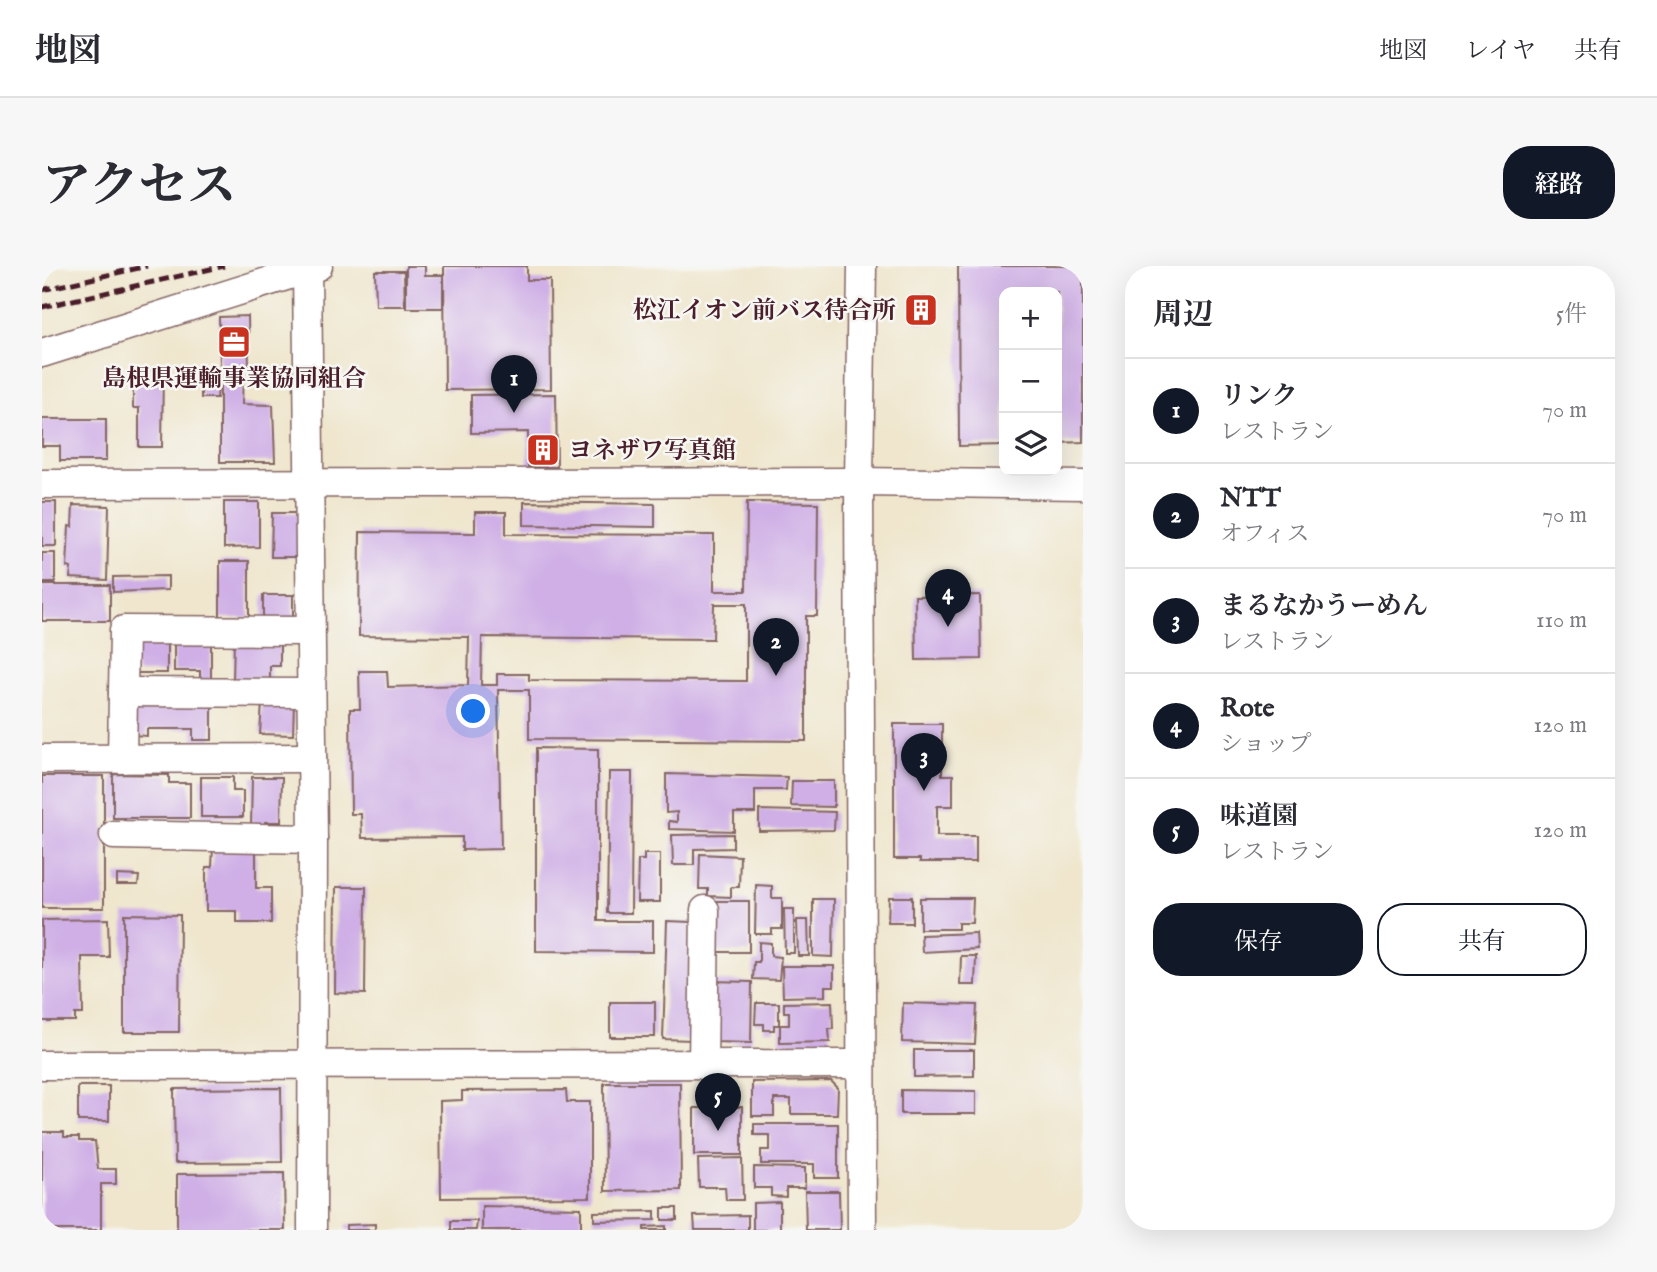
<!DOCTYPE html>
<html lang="ja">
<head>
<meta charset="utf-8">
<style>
	body { margin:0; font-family:"IM FELL English","Noto Serif JP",serif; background:#f7f7f7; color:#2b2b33 }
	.controls { position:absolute; right:21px; top:21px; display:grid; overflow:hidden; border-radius:14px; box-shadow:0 7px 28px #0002 }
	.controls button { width:63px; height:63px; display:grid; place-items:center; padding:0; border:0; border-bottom:2px solid #e1e1e2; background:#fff; color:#2b2b33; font:35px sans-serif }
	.you { position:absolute; left:432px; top:446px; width:24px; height:24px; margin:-18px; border:5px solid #fff; border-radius:50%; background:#1a73e8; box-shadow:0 0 0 10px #1a73e833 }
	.badge { display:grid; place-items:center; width:46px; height:46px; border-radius:50%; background:#111827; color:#fff; font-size:23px; font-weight:700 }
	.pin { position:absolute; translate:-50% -58px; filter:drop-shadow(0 2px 4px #0008) }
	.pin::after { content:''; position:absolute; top:37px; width:24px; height:21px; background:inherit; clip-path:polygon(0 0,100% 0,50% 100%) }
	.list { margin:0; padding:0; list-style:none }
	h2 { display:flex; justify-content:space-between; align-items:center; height:91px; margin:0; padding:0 28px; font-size:30px }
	h2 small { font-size:23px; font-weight:400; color:#7c7c81 }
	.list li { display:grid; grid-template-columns:46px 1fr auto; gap:21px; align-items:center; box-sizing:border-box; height:105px; padding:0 28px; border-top:2px solid #e1e1e2 }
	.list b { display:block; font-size:26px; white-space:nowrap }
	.list p { margin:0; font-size:23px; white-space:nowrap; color:#7c7c81 }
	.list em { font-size:23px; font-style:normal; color:#7c7c81 }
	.actions { display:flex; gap:14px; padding:21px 28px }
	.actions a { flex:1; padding:16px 0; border:2px solid #111827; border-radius:28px; text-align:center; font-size:24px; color:#111827 }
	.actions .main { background:#111827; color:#fff }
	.icon { flex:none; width:38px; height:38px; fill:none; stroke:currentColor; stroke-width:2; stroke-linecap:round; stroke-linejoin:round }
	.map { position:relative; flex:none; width:1041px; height:964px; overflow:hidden; border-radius:28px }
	header { display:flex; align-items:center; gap:42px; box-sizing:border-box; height:98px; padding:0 35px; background:#fff; border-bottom:2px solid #e1e1e2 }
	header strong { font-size:33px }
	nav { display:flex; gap:38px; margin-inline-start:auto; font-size:24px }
	.intro { display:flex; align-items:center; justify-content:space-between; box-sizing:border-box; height:168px; padding:0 42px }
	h1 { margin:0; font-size:49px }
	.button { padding:18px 32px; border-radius:28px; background:#111827; color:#fff; font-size:24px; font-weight:700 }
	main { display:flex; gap:42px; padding:0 42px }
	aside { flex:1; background:#fff; border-radius:28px; box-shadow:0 7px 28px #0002 }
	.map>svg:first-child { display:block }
	.building { fill:#cfafe6; fill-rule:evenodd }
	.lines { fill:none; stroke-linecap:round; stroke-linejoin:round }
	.minor-casing { stroke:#846564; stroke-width:31 }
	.minor { stroke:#fff; stroke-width:28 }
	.rail { stroke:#4a1f2b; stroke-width:5; stroke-dasharray:10 5; stroke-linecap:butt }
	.labels { text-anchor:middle; stroke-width:5; stroke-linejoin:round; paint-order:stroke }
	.poi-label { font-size:24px; font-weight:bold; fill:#4a1f2b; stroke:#f6f6f2; text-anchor:end }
</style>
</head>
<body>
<header>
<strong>地図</strong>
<nav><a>地図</a><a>レイヤ</a><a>共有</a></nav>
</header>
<div class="intro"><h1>アクセス</h1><a class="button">経路</a></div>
<main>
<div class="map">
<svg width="1041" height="964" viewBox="0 0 1041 964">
	<rect width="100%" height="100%" fill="#f6f6f2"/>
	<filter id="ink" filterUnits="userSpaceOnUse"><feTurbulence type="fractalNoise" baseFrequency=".0143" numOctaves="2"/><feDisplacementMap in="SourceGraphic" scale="14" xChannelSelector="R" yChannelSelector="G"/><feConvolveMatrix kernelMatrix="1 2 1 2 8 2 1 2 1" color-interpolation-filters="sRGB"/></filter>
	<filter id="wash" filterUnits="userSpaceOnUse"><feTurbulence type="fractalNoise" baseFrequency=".00686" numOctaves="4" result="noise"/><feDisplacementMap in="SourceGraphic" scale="28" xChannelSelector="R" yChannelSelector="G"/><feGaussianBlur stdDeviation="1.57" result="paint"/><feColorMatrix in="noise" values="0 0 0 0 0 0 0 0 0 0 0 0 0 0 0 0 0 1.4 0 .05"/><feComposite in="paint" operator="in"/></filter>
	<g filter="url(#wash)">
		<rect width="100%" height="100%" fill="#efe6cd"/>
		<g id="blocks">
			<g class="building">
				<path d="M364,0h19v9h18v33h-37z"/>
				<path d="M402,0h83v14h23l1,109 -106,1z"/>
				<path d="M916,0h125v176l-26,1v-151h-53v153l-45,1z"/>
				<path d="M333,5h29l1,35h-29z"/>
				<path d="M873,31h11l1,26h-11z"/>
				<path d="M206,50l1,52 -29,1 -1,-52z"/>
				<path d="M91,105h30l-1,76h-23v-39h-6z"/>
				<path d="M178,105h23l-1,33 31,1 2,57h-55z"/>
				<path d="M159,120h17l-1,12h-16z"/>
				<path d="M514,128l1,73h-29v-35l-57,1v-38z"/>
				<path d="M0,153h64v42h-46v-15h-18z"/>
				<rect x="0" y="236" width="14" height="44"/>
				<path d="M182,236h35v45l-35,1z"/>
				<path d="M482,236l131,2v23l-131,-2z"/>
				<path d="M705,236l71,1 -1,113h-11v125l-277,-2v-49h-31l3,159 -39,1v-13l-100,1 -1,-24h-10l-1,-105h10l-1,-38h28l1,16 80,-2 1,-48 -110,-1 1,-104 115,1v-21h31v22l208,1v56h32zM672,338h32v77l-217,-1v-6h-32v11h-16l1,-48 231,2z"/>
				<path d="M31,239l36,1 -2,74 -37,-2 1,-10 -4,-1 2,-41 3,1z"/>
				<path d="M230,247h26v44h-27z"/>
				<rect x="0" y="287" width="13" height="30"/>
				<rect x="178" y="295" width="29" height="57"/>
				<path d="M126,310v14l-55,2v-15z"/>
				<rect x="0" y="319" width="68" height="36"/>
				<rect x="221" y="329" width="30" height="24"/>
				<path d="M938,329l1,64 -65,1 -1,-64z"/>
				<path d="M192,374h46v26h-10v15l-37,-1z"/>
				<path d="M89,375h36v32h-30z"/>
				<path d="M132,377h37v42h-11v-14h-26z"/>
				<path d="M91,430l79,1v43h-19v-11h-46v7l-15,-1z"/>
				<path d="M220,436l32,1 -1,32 -33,-1z"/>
				<path d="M852,458h48v51h11v31h-16v30h39v26h-56v-3h-26z"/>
				<path d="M494,482l62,1v172h55v31l-117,-1z"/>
				<path d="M567,506h23l-1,141h-24z"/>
				<path d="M71,508l56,1v8h21v35h-77z"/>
				<path d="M624,508l121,3 -1,13h-31v23h-21v18l-65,-2v-8l8,1v-10l-11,1z"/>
				<rect x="0" y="510" width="62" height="132"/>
				<path d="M159,511h32v14h10v26h-42z"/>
				<path d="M210,511h30l-1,45h-16v4h-14z"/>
				<path d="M750,515h42v26l-43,-1z"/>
				<path d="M717,544l76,2 -1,18 -75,1z"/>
				<path d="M691,568v14l-39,1v16h-21l-1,-30z"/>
				<path d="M171,581h43v41h15v35h-34v-12h-31v-44h6z"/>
				<path d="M602,588h16v48h-23l1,-42h6z"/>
				<path d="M658,588l40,2 -1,31h-8v10l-23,-1v-7h-9z"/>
				<path d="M75,609l22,1 -1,9h-21z"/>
				<path d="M714,619l16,1v12h10v31h-10v5h-17z"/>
				<path d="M294,621h30l-1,107 -30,-1z"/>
				<path d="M847,631h23v26h-24z"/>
				<path d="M878,632h53l-1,25h-14v6h-38z"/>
				<path d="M771,633h21l-1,58 -20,-1z"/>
				<path d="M674,635h33v51h-39l6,-36z"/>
				<path d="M742,643h10v44h-9z"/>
				<path d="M82,648l56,1 -1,117h-55z"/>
				<path d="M66,653l1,38h-27l1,57h-8v7h-33v-101z"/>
				<path d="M755,654h11l1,36h-11z"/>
				<path d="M625,655l24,1 1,118 -29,-1z"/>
				<path d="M934,667l1,16 -55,3 -1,-17z"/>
				<path d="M717,676l12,1v13l10,1 -2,23 -26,-1 1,-17h5z"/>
				<path d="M919,690h15l-1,29h-15z"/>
				<path d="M740,700h52v20h-9v10l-42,1z"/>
				<path d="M668,715l42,1 -1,61 -35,-1z"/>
				<rect x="568" y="736" width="45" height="35"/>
				<path d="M790,736l1,27h-4l1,13 -50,1v-18h9v-13h-5v-9z"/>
				<path d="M714,737h23v22h-5v5h-10v-6h-9z"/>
				<path d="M861,737l74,2 -2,39 -73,-2z"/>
				<path d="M872,784h60v26l-60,1z"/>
				<path d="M789,815l7,7 -1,26h-46v-15h-17v17h-22v-34z"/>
				<path d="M562,817h76l1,107 -76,1z"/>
				<rect x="36" y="820" width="31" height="35"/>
				<path d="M239,822l1,74 -107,1 -1,-74z"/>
				<path d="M524,824l1,12h23v95l-149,1 -1,-97 22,-1v-9z"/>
				<path d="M859,824l75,1v23h-75z"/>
				<path d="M679,834h13v7h8v48h-48v-47h27z"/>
				<path d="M712,858h84v54h-24v-14h-53v-14h9v-15h-16z"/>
				<path d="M0,866h22v5h15v4h16l3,28h18v15h-15v46h-59z"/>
				<path d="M700,892l1,42h-17l-1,-13h-26l-1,-28z"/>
				<path d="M712,901l51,1v20h-19v9l-15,-1v-8h-17z"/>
				<path d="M242,907l1,57h-108v-56z"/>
				<path d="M763,925h34l1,39h-34z"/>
				<path d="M738,936v28h-27v-27z"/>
				<path d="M440,940l99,2v22h-99z"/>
				<rect x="620" y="942" width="15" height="12"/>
				<path d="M613,945v9l-61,1v-9z"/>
				<path d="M706,949v15h-53l-1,-14z"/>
				<path d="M409,955h26l-1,9h-25z"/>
				<path d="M333,958v6h-29v-5z"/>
				<path d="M624,960v4h-22v-3z"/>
			</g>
		</g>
	</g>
	<g filter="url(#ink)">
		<use href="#blocks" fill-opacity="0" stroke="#846564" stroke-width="2"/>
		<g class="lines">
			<defs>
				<g id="minor">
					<path d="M265,0l6,573 -1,391"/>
					<path d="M0,87l276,-87"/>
					<path d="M0,218l817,-2 224,3"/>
					<path d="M81,426l188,1"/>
					<path d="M0,493l270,-1"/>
					<path d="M80,493l2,-129 186,1"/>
					<path d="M72,569l199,4"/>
					<path d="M0,799l818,-1"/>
					<path d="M661,799l2,-155"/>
					<path d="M820,964l-3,-748 3,-216"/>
				</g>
			</defs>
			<use href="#minor" class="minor-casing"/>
			<use href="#minor" class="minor"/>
			<g class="rail">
				<path d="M0,24l105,-24"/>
				<path d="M0,41l182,-41"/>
			</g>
		</g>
	</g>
	<defs>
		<symbol id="building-square" viewBox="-11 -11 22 22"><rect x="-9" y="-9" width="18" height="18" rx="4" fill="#c8321e" stroke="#f6f6f2"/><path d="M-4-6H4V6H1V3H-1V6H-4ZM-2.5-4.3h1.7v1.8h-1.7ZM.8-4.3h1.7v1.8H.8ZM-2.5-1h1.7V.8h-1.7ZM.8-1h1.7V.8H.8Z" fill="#fff"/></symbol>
		<symbol id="office-square" viewBox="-11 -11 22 22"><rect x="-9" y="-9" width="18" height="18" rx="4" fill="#c8321e" stroke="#f6f6f2"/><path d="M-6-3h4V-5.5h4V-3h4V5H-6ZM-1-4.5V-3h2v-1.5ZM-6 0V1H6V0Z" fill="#fff"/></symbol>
	</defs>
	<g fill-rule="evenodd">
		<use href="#building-square" x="860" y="25" width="38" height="38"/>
		<use href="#office-square" x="173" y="57" width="38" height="38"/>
		<use href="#building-square" x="482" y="165" width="38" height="38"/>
	</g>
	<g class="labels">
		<g class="poi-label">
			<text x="854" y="52">松江イオン前バス待合所</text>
			<text x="192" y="120" text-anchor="middle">島根県運輸事業協同組合</text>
			<text x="526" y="192" text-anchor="start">ヨネザワ写真館</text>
		</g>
	</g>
</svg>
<div class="controls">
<button>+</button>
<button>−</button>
<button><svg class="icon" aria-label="layers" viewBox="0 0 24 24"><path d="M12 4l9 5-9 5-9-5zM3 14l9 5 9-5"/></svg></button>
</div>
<div class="you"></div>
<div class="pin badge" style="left:472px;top:147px">1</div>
<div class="pin badge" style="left:734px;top:410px">2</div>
<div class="pin badge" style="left:882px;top:525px">3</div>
<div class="pin badge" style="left:906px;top:361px">4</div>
<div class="pin badge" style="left:676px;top:865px">5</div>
</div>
<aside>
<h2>周辺<small>5件</small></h2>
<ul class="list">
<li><span class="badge">1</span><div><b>リンク</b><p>レストラン</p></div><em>70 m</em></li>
<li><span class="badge">2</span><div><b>NTT</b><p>オフィス</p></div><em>70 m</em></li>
<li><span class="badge">3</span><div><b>まるなかうーめん</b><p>レストラン</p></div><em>110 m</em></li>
<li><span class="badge">4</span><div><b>Rote</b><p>ショップ</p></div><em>120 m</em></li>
<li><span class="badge">5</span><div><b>味道園</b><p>レストラン</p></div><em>120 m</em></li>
</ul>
<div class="actions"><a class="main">保存</a><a>共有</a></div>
</aside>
</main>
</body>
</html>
